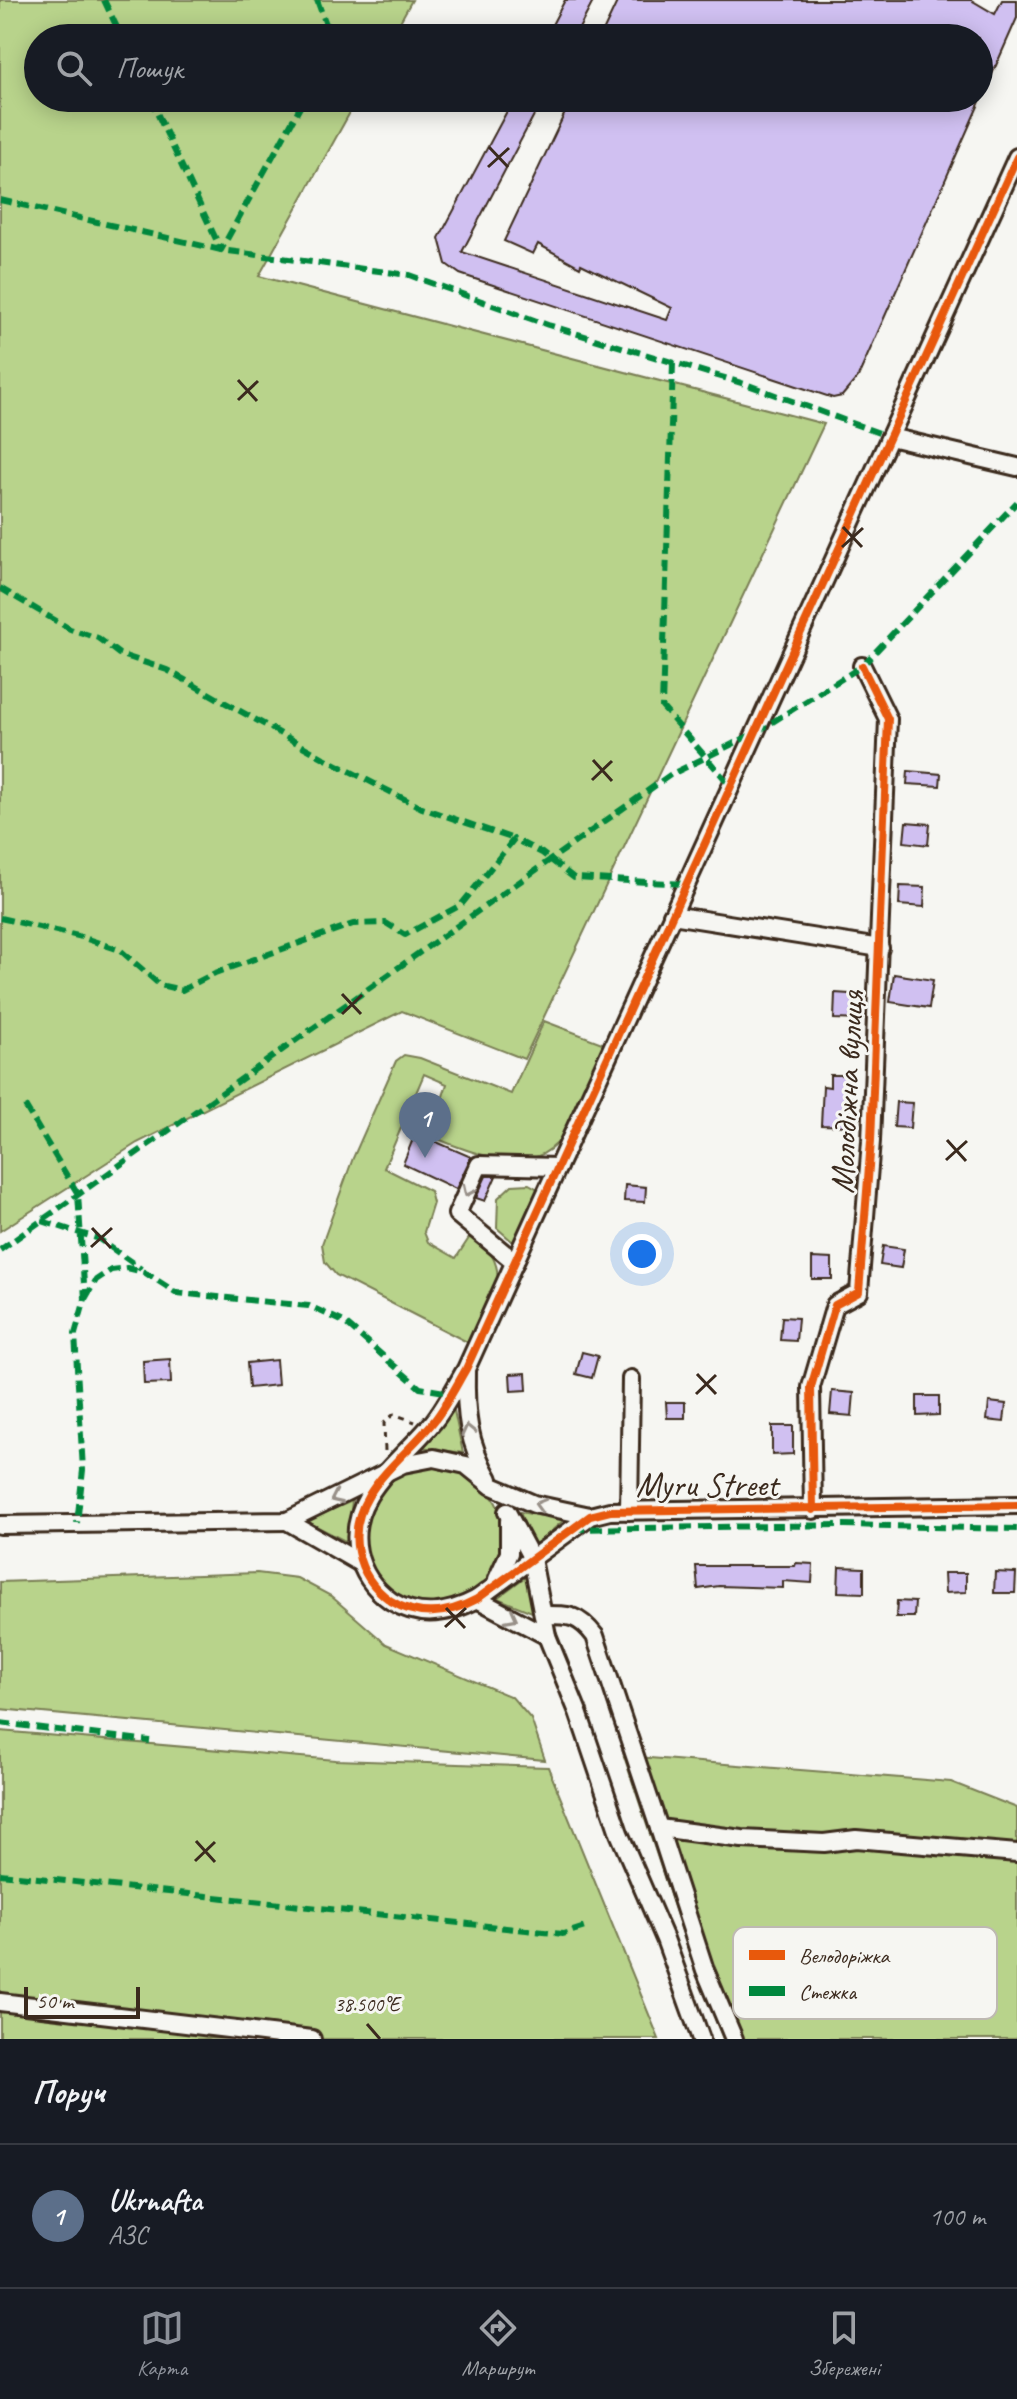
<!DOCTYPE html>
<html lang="uk">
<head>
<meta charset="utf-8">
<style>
	body { margin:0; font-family:Caveat,sans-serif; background:#20242c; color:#f1f3f6 }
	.scale { position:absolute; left:24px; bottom:20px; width:116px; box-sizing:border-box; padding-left:8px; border:4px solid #3b2a1e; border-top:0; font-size:22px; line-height:28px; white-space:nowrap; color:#3b2a1e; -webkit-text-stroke:6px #f6f6f2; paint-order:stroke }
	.you { position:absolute; left:642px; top:1254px; width:28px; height:28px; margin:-20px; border:6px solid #fff; border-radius:50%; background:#1a73e8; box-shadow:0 0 0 12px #1a73e833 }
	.badge { display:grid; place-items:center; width:52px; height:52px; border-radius:50%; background:#8c9099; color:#fff; font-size:26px; font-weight:700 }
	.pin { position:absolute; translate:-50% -66px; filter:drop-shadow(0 2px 4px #0008) }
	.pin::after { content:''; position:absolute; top:42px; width:28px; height:24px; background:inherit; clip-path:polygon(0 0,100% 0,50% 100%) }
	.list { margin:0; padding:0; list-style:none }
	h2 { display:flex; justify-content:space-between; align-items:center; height:104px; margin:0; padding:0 32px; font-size:34px }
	h2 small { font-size:26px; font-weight:400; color:#9ea1a6 }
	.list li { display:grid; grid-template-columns:52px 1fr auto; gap:24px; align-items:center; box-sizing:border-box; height:144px; padding:0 32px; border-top:2px solid #363941 }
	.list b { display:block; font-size:30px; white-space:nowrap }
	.list p { margin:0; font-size:26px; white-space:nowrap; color:#9ea1a6 }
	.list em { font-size:26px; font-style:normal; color:#9ea1a6 }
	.icon { flex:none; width:44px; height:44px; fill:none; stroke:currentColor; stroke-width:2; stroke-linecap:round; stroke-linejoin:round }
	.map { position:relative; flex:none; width:1017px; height:2039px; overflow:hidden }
	.search { position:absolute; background:#171b24; box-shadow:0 4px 20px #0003; left:24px; right:24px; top:24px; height:88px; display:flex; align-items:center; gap:20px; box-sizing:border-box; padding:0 28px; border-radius:44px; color:#9ea1a6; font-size:30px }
	.sheet { height:248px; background:#171b24 }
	nav { display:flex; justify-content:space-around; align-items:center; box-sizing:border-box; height:112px; border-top:2px solid #363941; background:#171b24; font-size:22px; color:#9ea1a6 }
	nav a { display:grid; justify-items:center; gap:4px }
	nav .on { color:#8c9099 }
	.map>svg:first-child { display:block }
	.green { fill:#b8d38b; stroke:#7a7e54; stroke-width:2 }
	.building { fill:#d0c0f1; stroke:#3b2a1e; stroke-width:2 }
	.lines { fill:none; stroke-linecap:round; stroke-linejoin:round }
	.minor-casing { stroke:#3b2a1e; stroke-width:22 }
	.path { stroke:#3b2a1e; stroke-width:3; stroke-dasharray:6 6; stroke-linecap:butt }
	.minor { stroke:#f6f6f2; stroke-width:16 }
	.quiet { stroke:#00873e; stroke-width:6; stroke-dasharray:12 6; stroke-linecap:butt }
	.cycleway-casing { stroke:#f6f6f2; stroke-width:13 }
	.cycleway { stroke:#e8590c; stroke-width:8 }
	.oneway { stroke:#989088 }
	.ticks { fill:none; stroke:#3b2a1e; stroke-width:3 }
	.labels { text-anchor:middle; stroke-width:6; stroke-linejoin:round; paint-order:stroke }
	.street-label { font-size:34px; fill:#3b2a1e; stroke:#f6f6f2 }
	.key { fill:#f6f6f2; stroke:#beb9b2; stroke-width:2 }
	.key-label { font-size:22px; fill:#3b2a1e }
	.ticks-label { font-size:20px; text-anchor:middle; fill:#3b2a1e; stroke:#f6f6f2; stroke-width:6; stroke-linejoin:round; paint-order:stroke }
</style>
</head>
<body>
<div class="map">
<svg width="1017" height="2039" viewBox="0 0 1017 2039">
	<rect width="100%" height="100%" fill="#f6f6f2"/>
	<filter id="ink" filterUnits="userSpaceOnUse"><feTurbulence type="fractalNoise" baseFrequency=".0125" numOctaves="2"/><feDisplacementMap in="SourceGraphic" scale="16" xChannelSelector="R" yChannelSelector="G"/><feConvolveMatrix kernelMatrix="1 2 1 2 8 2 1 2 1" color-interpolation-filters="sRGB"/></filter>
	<g filter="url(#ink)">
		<g class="green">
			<path d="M0,0h412l-21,38h-353v60h320l-99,178 565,148 -300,635 -122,-48 -265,132 -137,88z"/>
			<path d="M544,1021l66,25c-49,98 -50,144 -172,93l-7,-6 16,-49 -23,-10 -40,94 46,23 3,12 -9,29 4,10 28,16 17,-26c44,41 20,66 0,113l-137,-70 -11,-13 -3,-18 31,-86 43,-97 8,-6 16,3 91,36z"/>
			<path d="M529,1184l14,8 -23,50h-7l-16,-14 1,-30 14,-13z"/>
			<path d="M453,1406l10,47 -42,-6z"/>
			<circle cx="434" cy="1536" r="70"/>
			<path d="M352,1501l-5,41 -41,-21z"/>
			<path d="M520,1512l44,8 -31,27z"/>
			<path d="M257,1573l40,5 34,18 55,48 126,53 19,22 14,41 -545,-51v-127z"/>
			<path d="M525,1577l12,37 -40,-16z"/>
			<path d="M0,1731l336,29 212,7 111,272h-659z"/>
			<path d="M624,1756l327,26 66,26v231h-294l-36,-93z"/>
		</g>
		<g class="building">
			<path d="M565,0h29l-20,38h-29z"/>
			<path d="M618,0h353l24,14 7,-14h15v18l-159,359 -16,19 -9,2 -373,-124 -14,-10 -7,-26 75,-140h29l-81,154 205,68 5,-12 -91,-44 -1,3 -42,-23 -5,10 -29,-13 68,-143h407v-60h-379z"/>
			<path d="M908,771l33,3 -1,12 -33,-2z"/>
			<path d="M906,822l24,2 -2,21 -24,-3z"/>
			<path d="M900,886l25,1 -1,20 -25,-2z"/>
			<path d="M894,974l39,6 -4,28 -39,-6z"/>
			<path d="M835,993l29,2 -1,25 -29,-1z"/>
			<path d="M830,1075h20l1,51 -30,-1 2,-39 7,1z"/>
			<path d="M896,1102l16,1 -2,25 -16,-1z"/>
			<path d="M413,1139l17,6 2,-5 39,17 -15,32 -53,-25z"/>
			<path d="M486,1176h10l-11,25 -9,-3z"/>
			<path d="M625,1185l21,2 -1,15 -21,-1z"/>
			<path d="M883,1246l21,3 -3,19 -21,-3z"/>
			<path d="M812,1258l20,1v20h-20z"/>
			<path d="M782,1317l16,1 -2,23 -16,-1z"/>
			<path d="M582,1352l16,4 -6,22 -16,-4z"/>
			<path d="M170,1359l1,24 -27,1 -1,-23z"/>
			<path d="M276,1360l2,25 -29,3 -2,-25z"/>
			<path d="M526,1373l1,17 -16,1 -1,-17z"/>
			<path d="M832,1391l22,2 -2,23 -22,-2z"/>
			<path d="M917,1396h22v19l-22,1z"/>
			<path d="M666,1402h19v16h-18z"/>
			<path d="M989,1402l17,2 -2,18 -17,-2z"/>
			<path d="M772,1426h21v28l-21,1z"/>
			<path d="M796,1563l17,1 -1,19 -29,-2v7l-64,-2 -21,3 -2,-23h99z"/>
			<path d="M839,1567l25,1v25l-26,-1z"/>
			<path d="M995,1572l21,1 -1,20h-21z"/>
			<path d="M944,1573h22v19l-21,1z"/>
			<path d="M897,1601l18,1 -1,15h-18z"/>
		</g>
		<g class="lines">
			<defs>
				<g id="minor">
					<path d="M1017,157l-551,1212c-10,17 -20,37 -32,52 -31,39 -88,74 -76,131 4,20 16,37 33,49 29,18 58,13 86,-2l113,-83 20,-5 407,-6"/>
					<path d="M890,437l127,30"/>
					<path d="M672,915l208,33"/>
					<path d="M515,1262l-58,-48 22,-49 79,2"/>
					<path d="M466,1371c-1,42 2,72 23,108"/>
					<path d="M813,1510l-2,-123 24,-82 24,-13 12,-151 17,-422 -26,-53"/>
					<path d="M629,1511l2,-132"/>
					<path d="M507,1512l25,47 15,77 31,76 41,121 46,106 36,100"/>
					<path d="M287,1521l73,42"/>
					<path d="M0,1525l287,-4 116,-57 31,-6 32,7 26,21 42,18 56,12"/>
					<path d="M497,1579l12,-26v-32"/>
					<path d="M477,1599l70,37"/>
					<path d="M543,1615c26,0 35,-1 52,21l64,192 83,11 82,4 32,-4 161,14"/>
					<path d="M659,1828l46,142 29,69"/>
					<path d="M0,2002l312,37"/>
				</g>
			</defs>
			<use href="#minor" class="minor-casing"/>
			<path class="path" d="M385,1451l-1,-28 10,-9 21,8"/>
			<use href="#minor" class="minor"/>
			<g class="quiet">
				<path d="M104,0l18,38"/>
				<path d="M317,0l14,38"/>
				<path d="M150,98l71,152 84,-152"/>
				<path d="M0,200l221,50 188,25 139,50 200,60 142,52"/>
				<path d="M673,363l-11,344 69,79"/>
				<path d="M0,588l70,41 28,9 21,16 48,16 157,88 98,50 92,31"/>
				<path d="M0,918l78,18 42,14 40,35 22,5 33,-17 138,-49 33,-1 19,12 56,-30 53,-66 28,14 32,25 112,6"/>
				<path d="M25,1106l53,88 7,105 -10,35 8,136 -6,53"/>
				<path d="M42,1221l57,18 42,30"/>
				<path d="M0,1250l670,-475 85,-42 107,-67 155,-164"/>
				<path d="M85,1299l11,-19 15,-10 16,-2 17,4 33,21 132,13 35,16 76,66 31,5"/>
				<path d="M573,1529l272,-4 172,4"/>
				<path d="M0,1723l150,18"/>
				<path d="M0,1874l563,60 25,-8"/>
			</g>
			<defs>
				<g id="cycleway">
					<path d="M1017,157l-551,1212c-10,17 -20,37 -32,52 -31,39 -88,74 -76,131 4,20 16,37 33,49 29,18 58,13 86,-2l113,-83 20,-5 407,-6"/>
					<path d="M813,1510l-2,-123 24,-82 24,-13 12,-151 17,-422 -26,-53"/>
				</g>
			</defs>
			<use href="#cycleway" class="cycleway-casing"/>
			<use href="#cycleway" class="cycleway"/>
		</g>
		<defs><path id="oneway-chevron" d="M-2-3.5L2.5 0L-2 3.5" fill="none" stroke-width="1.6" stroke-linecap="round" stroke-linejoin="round" transform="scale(2)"/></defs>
		<g class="oneway">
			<use href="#oneway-chevron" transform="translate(468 1191) rotate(115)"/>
			<use href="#oneway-chevron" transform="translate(468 1430) rotate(-103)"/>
			<use href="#oneway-chevron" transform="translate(336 1498) rotate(155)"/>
			<use href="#oneway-chevron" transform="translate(540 1505) rotate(-164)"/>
			<use href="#oneway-chevron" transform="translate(512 1617) rotate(28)"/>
		</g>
	</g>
	<path class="ticks" d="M489,147l19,20M488,167l21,-19M238,380l19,21M238,400l20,-19M843,527l19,20M842,547l21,-19M593,760l19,21M592,780l20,-19M342,994l19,20M342,1014l20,-19M947,1140l19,21M946,1160l21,-19M92,1228l19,20M91,1247l21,-19M697,1374l19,20M696,1394l20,-19M446,1608l19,20M445,1627l21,-19M196,1841l19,21M195,1861l20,-19M367,2024l13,15"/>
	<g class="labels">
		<g class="street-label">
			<text transform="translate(846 1092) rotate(-87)" y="12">Молодіжна вулиця</text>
			<text x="707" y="1496">Myru Street</text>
		</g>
	</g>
	<rect x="733" y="1927" width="264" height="92" rx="12" class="key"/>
	<rect x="749" y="1950" width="36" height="10" fill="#e8590c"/>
	<rect x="749" y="1986" width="36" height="10" fill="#00873e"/>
	<g class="key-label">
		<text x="799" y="1963">Велодоріжка</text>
		<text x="799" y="1999">Стежка</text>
	</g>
	<g class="ticks-label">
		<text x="367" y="2011">38.500°E</text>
	</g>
</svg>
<div class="scale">50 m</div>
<div class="you"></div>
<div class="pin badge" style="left:425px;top:1158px;background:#5c6f8a">1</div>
<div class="search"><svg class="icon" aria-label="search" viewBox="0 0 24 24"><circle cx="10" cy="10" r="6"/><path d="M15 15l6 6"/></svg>Пошук</div>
</div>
<section class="sheet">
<h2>Поруч<small></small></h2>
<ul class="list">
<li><span class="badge" style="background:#5c6f8a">1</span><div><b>Ukrnafta</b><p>АЗС</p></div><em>100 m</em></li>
</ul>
</section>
<nav>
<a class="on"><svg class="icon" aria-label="map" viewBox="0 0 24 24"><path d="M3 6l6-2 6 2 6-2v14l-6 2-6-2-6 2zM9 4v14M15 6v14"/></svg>Карта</a>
<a><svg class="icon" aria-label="directions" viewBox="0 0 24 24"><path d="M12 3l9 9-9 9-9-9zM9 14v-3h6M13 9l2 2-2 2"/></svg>Маршрут</a>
<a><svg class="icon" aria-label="saved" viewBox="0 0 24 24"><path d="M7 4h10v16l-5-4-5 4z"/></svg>Збережені</a>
</nav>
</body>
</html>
